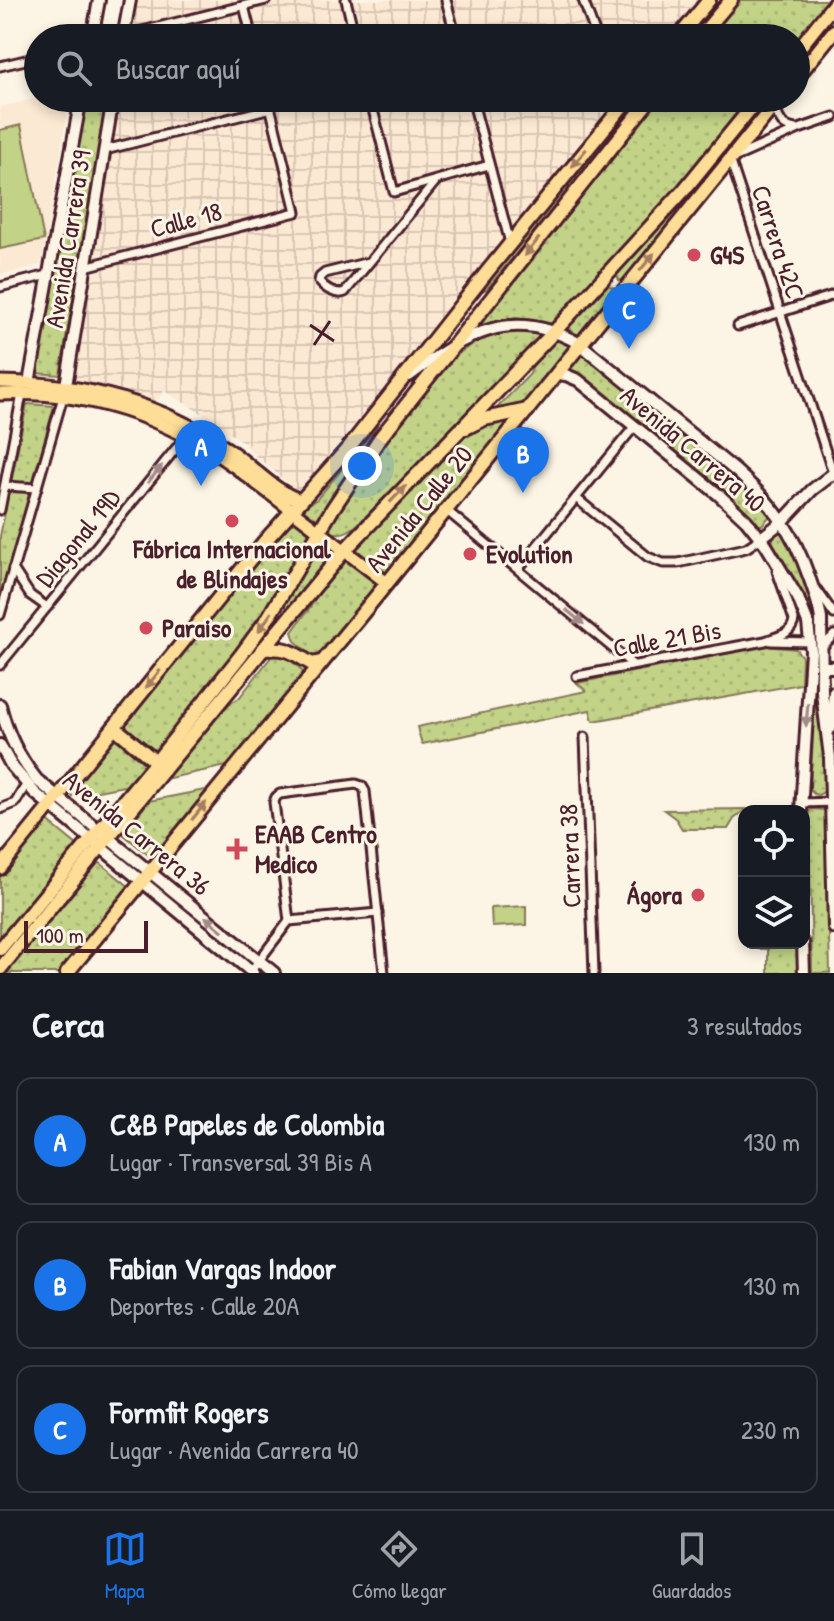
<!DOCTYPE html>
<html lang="es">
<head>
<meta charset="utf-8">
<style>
	body { margin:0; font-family:"Patrick Hand",sans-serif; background:#20242c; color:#f1f3f6 }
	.controls { position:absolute; right:24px; bottom:24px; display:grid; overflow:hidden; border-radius:16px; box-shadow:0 4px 12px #0003 }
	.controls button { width:72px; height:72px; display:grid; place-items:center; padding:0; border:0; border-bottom:2px solid #363941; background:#171b24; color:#f1f3f6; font:40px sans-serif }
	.scale { position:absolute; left:24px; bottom:20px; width:124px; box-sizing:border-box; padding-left:8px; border:4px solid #4a1f2b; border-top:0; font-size:22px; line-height:28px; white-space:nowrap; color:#4a1f2b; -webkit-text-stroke:6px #fcf5e5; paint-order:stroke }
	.you { position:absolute; left:362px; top:466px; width:28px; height:28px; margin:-20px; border:6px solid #fff; border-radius:50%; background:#1a73e8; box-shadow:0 0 0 12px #1a73e833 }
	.badge { display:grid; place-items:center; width:52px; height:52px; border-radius:50%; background:#1a73e8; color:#fff; font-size:26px; font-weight:700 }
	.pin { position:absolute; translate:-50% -66px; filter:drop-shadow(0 2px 4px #0008) }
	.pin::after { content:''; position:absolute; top:42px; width:28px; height:24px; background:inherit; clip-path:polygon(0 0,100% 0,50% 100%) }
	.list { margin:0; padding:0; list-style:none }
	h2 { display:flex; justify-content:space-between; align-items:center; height:104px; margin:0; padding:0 32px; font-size:34px }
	h2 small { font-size:26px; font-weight:400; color:#9ea1a6 }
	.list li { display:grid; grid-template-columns:52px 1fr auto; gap:24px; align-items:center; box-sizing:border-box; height:128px; margin:0 16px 16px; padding:0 16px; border:2px solid #363941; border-radius:16px }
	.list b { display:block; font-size:30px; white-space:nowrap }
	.list p { margin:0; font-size:26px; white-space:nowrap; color:#9ea1a6 }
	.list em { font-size:26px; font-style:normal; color:#9ea1a6 }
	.icon { flex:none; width:44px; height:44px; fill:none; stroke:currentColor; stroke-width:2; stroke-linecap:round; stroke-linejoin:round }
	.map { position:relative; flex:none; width:834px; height:973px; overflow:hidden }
	.search { position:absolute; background:#171b24; box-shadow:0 4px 12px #0003; left:24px; right:24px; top:24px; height:88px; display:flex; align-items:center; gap:20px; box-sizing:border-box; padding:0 28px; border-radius:44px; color:#9ea1a6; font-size:30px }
	.sheet { height:536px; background:#171b24 }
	nav { display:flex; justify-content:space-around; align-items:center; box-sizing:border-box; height:112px; border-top:2px solid #363941; background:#171b24; font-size:22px; color:#9ea1a6 }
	nav a { display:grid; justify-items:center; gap:4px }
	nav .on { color:#1a73e8 }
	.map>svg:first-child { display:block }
	.built { fill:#fbe9d3 }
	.industrial { fill:url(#industrial-grid) }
	.grass { fill:url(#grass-dots); stroke:#867859; stroke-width:2 }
	.pitch { fill:#c2d287; stroke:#867859; stroke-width:2 }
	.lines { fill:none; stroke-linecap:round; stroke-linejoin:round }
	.street-casing { stroke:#4a1f2b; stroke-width:13 }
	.secondary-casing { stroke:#4a1f2b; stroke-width:16 }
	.primary-casing { stroke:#4a1f2b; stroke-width:17 }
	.highway-casing { stroke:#4a1f2b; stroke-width:18 }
	.street { stroke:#fcf5e5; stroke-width:7 }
	.secondary { stroke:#fcf5e5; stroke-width:10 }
	.primary { stroke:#fedd96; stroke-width:11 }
	.highway { stroke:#fedd96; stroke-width:12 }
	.oneway { fill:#a47e60 }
	.oneway2 { fill:#a38a88 }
	.ticks { fill:none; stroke:#4a1f2b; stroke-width:3 }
	.poi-dot { fill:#d1495b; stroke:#fcf5e5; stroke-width:3 }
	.labels { text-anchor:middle; stroke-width:6; stroke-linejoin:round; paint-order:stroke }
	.street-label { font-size:26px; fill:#4a1f2b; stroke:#fcf5e5 }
	.poi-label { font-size:26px; font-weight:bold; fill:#4a1f2b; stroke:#fcf5e5; text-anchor:start }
</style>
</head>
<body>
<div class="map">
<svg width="834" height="973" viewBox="0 0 834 973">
	<defs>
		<pattern id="industrial-grid" width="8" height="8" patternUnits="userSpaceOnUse" patternTransform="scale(2)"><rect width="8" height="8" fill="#fbe9d3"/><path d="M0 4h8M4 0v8" fill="none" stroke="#d9c7b5"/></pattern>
		<pattern id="grass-dots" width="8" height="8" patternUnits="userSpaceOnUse" patternTransform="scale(2)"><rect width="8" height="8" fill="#c2d287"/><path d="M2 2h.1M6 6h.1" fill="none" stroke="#a8b475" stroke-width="1.8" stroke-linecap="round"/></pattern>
	</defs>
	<rect width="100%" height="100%" fill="#fcf5e5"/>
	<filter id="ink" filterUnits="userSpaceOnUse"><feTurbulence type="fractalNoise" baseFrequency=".0125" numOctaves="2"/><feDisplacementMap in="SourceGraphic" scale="16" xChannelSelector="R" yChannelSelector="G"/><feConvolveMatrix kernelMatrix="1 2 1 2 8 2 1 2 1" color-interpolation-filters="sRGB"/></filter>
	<g filter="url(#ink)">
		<path class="built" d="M38,98h32l-29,167 -41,10v-168z"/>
		<g class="industrial">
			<path d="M137,0h563l-32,38h-539z"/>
			<path d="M119,98h499l-271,336 -50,57 -47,-40 -2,-5 -50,-35 -34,-20 -7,10 -38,-10 -42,-8 -4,-3z"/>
		</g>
		<g class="grass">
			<path d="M740,0h88l-32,40v-2h-88z"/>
			<path d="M86,98h21l-47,277 -24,-2z"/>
			<path d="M659,98h91l-42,55 -33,38 -123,133 -37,-6 -37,9z"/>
			<path d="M616,119l5,6 -134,164 -15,6z"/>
			<path d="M716,169l-91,112 -6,-1 -2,-5 4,-7 89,-98z"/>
			<path d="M606,285l7,2 4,5 -36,44 -8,-3 -4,-7z"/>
			<path d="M529,331l15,3 -73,77 -112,112c-11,10 -19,13 -33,8 29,-43 57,-86 89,-127 16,-21 31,-44 55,-58 18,-11 38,-14 59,-15z"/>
			<path d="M558,338l16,10 -48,55 -7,4 -25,4 36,-37 3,-11z"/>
			<path d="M580,351l153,126 36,36v4l-7,8h-4c-30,-31 -66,-56 -100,-84 -22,-18 -68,-65 -93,-71z"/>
			<path d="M27,404l27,2 -54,194v-64z"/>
			<path d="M501,420l12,1 -126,153 -32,-26 110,-112 11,-10z"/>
			<path d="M379,425l-62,94 -15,-10 15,-10z"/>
			<path d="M290,517l20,16c-40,81 -99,150 -154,221l-34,-28z"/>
			<path d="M778,532l8,2 17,40 11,31 4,42 -2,1c-4,-42 -23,-70 -44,-105l2,-7z"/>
			<path d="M320,543l13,11 -45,54 -5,-3z"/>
			<path d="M346,559l32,26 -57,70 -7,2 -19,-16 -3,-9 21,-29 5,-11z"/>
			<path d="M764,646l32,3 6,8 -1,27 -208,37 -3,-11 -168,34 -5,-17 169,-36 -9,-8z"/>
			<path d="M276,655c10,1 23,10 28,19l-73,91 -66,14 55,-69 19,-12 32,-41z"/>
			<path d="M815,699h2c5,28 13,66 7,93l-6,3 -4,-1 -4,-4z"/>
			<path d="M113,736l33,29 -17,20 -57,11 -4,-4z"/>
			<path d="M210,789l-58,69 -29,-24 26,-33z"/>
			<path d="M746,809l-12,10 -6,10h-46l-6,-10 -12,-9z"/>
			<path d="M811,809l13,1 2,2 4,161h-18l-3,-161z"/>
			<path d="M45,819l33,27 -78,93v-63z"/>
			<path d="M99,862l32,26 -70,85h-55z"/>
			<path d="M758,943h39v30h-29v-24h-10z"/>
		</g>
		<g class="pitch">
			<path d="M21,125l23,115 -44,9v-119z"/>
			<path d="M526,906v19l-34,2 -1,-19z"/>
		</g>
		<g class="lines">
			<defs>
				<g id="street">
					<path d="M346,0l9,38"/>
					<path d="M446,0l10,38"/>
					<path d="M583,0l14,38"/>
					<path d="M244,6l8,32"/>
					<path d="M114,38l152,-38"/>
					<path d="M0,66l38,-9"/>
					<path d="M370,98l24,94 95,-27"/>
					<path d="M472,98l38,145"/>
					<path d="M774,106c5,13 7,21 22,23"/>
					<path d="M105,150l166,-42"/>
					<path d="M736,157l63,-28 35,-12"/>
					<path d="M730,159l103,314"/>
					<path d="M369,262l-44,11 -5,4 -1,4c5,7 18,15 26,11l91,-111"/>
					<path d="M85,267l211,-55 -28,-114"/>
					<path d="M0,287l48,-12"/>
					<path d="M738,326l96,-31"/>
					<path d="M5,486l32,2"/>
					<path d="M576,498l72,59 15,6h15l68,-15 15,-10"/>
					<path d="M0,510l22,-116"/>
					<path d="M446,510l187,155"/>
					<path d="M13,569l17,26 17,12"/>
					<path d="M518,569l116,-142"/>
					<path d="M817,590l17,24"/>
					<path d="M0,615l63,-218"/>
					<path d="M771,641l40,1"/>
					<path d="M822,647l12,-12"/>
					<path d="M0,665l186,-229"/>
					<path d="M577,676l188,-35c12,-5 27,-6 29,-21l-17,-49"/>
					<path d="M585,737l9,236"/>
					<path d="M801,803l33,-1"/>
					<path d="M0,809l15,-6 11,-18"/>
					<path d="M289,921l-15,-119 2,-5 4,-3 76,-10 6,2 3,5 19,182"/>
					<path d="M251,971l38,-50 89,-8"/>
				</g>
				<g id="secondary">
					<path d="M92,38l7,-38"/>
					<path d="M123,38l7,-38"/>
					<path d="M556,374l10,1 12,5 141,115 27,25 20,25 32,53 10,25 3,28 -10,160"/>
					<path d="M409,376c57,-42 103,-71 171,-32l156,127c37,33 57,60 73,106 5,14 10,27 12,42l1,74 8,64 4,171"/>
					<path d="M29,383l52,-285"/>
					<path d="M66,386l47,-288"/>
					<path d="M761,538l22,-17 29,-31 22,-17"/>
					<path d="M822,667h12"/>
					<path d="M0,705c7,29 18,52 37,75l237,193"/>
					<path d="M831,728l3,-36"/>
					<path d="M0,745l11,20 24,28 218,180"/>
					<path d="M803,943l1,30"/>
				</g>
				<g id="primary">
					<path d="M0,382c81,1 159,20 226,66 22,14 52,47 75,52"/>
					<path d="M0,394c85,-5 165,23 234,72l153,117"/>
				</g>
				<g id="highway">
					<path d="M678,38l31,-38"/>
					<path d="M699,38l32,-38"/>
					<path d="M796,52l38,-48"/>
					<path d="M796,78l38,-47"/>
					<path d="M466,428l18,-9 44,-9"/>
					<path d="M264,649c26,-2 27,3 48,15l10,-2"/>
					<path d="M114,727l42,35"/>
					<path d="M0,868l264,-326 86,-96 137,-174 142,-174"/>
					<path d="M0,949l156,-187 85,-107 27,-37 65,-110 47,-70 271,-340"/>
					<path d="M0,969l344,-418 211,-220 129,-141 75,-92"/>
					<path d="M67,973l312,-380 401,-495"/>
				</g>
			</defs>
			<use href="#street" class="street-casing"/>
			<use href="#secondary" class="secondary-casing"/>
			<use href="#primary" class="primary-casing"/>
			<use href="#highway" class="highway-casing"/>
			<use href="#street" class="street"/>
			<use href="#secondary" class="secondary"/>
			<use href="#primary" class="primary"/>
			<use href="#highway" class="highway"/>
		</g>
		<defs><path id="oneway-solid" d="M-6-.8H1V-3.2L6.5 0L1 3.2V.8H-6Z" transform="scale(2)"/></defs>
		<g class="oneway">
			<use href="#oneway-solid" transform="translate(579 158) rotate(129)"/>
			<use href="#oneway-solid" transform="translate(532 247) rotate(128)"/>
			<use href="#oneway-solid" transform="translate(647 262) rotate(-51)"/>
			<use href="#oneway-solid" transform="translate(398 494) rotate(-46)"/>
			<use href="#oneway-solid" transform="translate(265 622) rotate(125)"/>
			<use href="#oneway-solid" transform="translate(153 679) rotate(129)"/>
			<use href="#oneway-solid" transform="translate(199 811) rotate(-51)"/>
		</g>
		<g class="oneway2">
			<use href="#oneway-solid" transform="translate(155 474) rotate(-51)"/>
			<use href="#oneway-solid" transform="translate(575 617) rotate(40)"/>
			<use href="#oneway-solid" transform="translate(807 715) rotate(95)"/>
			<use href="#oneway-solid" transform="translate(214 924) rotate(-141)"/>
		</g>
	</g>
	<path class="ticks" d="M310,325l24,16M314,345l16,-24"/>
	<g class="poi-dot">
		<circle cx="694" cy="255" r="8"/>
		<circle cx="232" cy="521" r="8"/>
		<circle cx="470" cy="554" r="8"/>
		<circle cx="146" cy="628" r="8"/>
		<path d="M233 837h8v8h8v8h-8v8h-8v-8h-8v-8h8z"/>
		<circle cx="698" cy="895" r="8"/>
	</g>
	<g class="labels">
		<g class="street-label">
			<text transform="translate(186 220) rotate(-15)" y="9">Calle 18</text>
			<text transform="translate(68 239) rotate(-81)" y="9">Avenida Carrera 39</text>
			<text transform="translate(778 242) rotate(72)" y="9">Carrera 42C</text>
			<text transform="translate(693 449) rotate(40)" y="9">Avenida Carrera 40</text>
			<text transform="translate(419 509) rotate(-51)" y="9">Avenida Calle 20</text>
			<text transform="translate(78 538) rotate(-51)" y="9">Diagonal 19D</text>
			<text transform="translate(667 639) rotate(-10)" y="9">Calle 21 Bis</text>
			<text transform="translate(137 833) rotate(39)" y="9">Avenida Carrera 36</text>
			<text transform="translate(570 856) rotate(-92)" y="9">Carrera 38</text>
		</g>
		<g class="poi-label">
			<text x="710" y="264">G4S</text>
			<text x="232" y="558" text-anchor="middle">Fábrica Internacional<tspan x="232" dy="30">de Blindajes</tspan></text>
			<text x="486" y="563">Evolution</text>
			<text x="162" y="637">Paraiso</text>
			<text x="255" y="843">EAAB Centro<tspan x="255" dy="30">Medico</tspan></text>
			<text x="682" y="904" text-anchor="end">Ágora</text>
		</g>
	</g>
</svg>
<div class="controls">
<button><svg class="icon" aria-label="locate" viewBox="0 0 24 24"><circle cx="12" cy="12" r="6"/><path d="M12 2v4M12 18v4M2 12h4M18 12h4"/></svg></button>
<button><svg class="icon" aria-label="layers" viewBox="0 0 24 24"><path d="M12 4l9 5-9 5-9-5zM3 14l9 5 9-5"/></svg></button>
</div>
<div class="scale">100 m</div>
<div class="you"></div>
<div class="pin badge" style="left:201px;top:486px">A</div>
<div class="pin badge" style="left:523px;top:493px">B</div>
<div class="pin badge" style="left:629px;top:349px">C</div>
<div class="search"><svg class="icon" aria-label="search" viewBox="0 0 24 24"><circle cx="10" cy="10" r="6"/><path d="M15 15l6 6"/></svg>Buscar aquí</div>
</div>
<section class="sheet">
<h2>Cerca<small>3 resultados</small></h2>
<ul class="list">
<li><span class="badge">A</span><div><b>C&amp;B Papeles de Colombia</b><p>Lugar · Transversal 39 Bis A</p></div><em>130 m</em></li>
<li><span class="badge">B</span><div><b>Fabian Vargas Indoor</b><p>Deportes · Calle 20A</p></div><em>130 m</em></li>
<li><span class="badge">C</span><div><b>Formfit Rogers</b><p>Lugar · Avenida Carrera 40</p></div><em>230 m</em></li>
</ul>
</section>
<nav>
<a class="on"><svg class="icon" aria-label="map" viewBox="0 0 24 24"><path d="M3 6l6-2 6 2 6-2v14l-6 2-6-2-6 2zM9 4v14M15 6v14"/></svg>Mapa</a>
<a><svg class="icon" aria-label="directions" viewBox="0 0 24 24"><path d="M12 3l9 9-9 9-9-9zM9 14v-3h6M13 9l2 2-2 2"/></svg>Cómo llegar</a>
<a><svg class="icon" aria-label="saved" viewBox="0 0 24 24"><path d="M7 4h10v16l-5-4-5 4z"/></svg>Guardados</a>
</nav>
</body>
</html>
